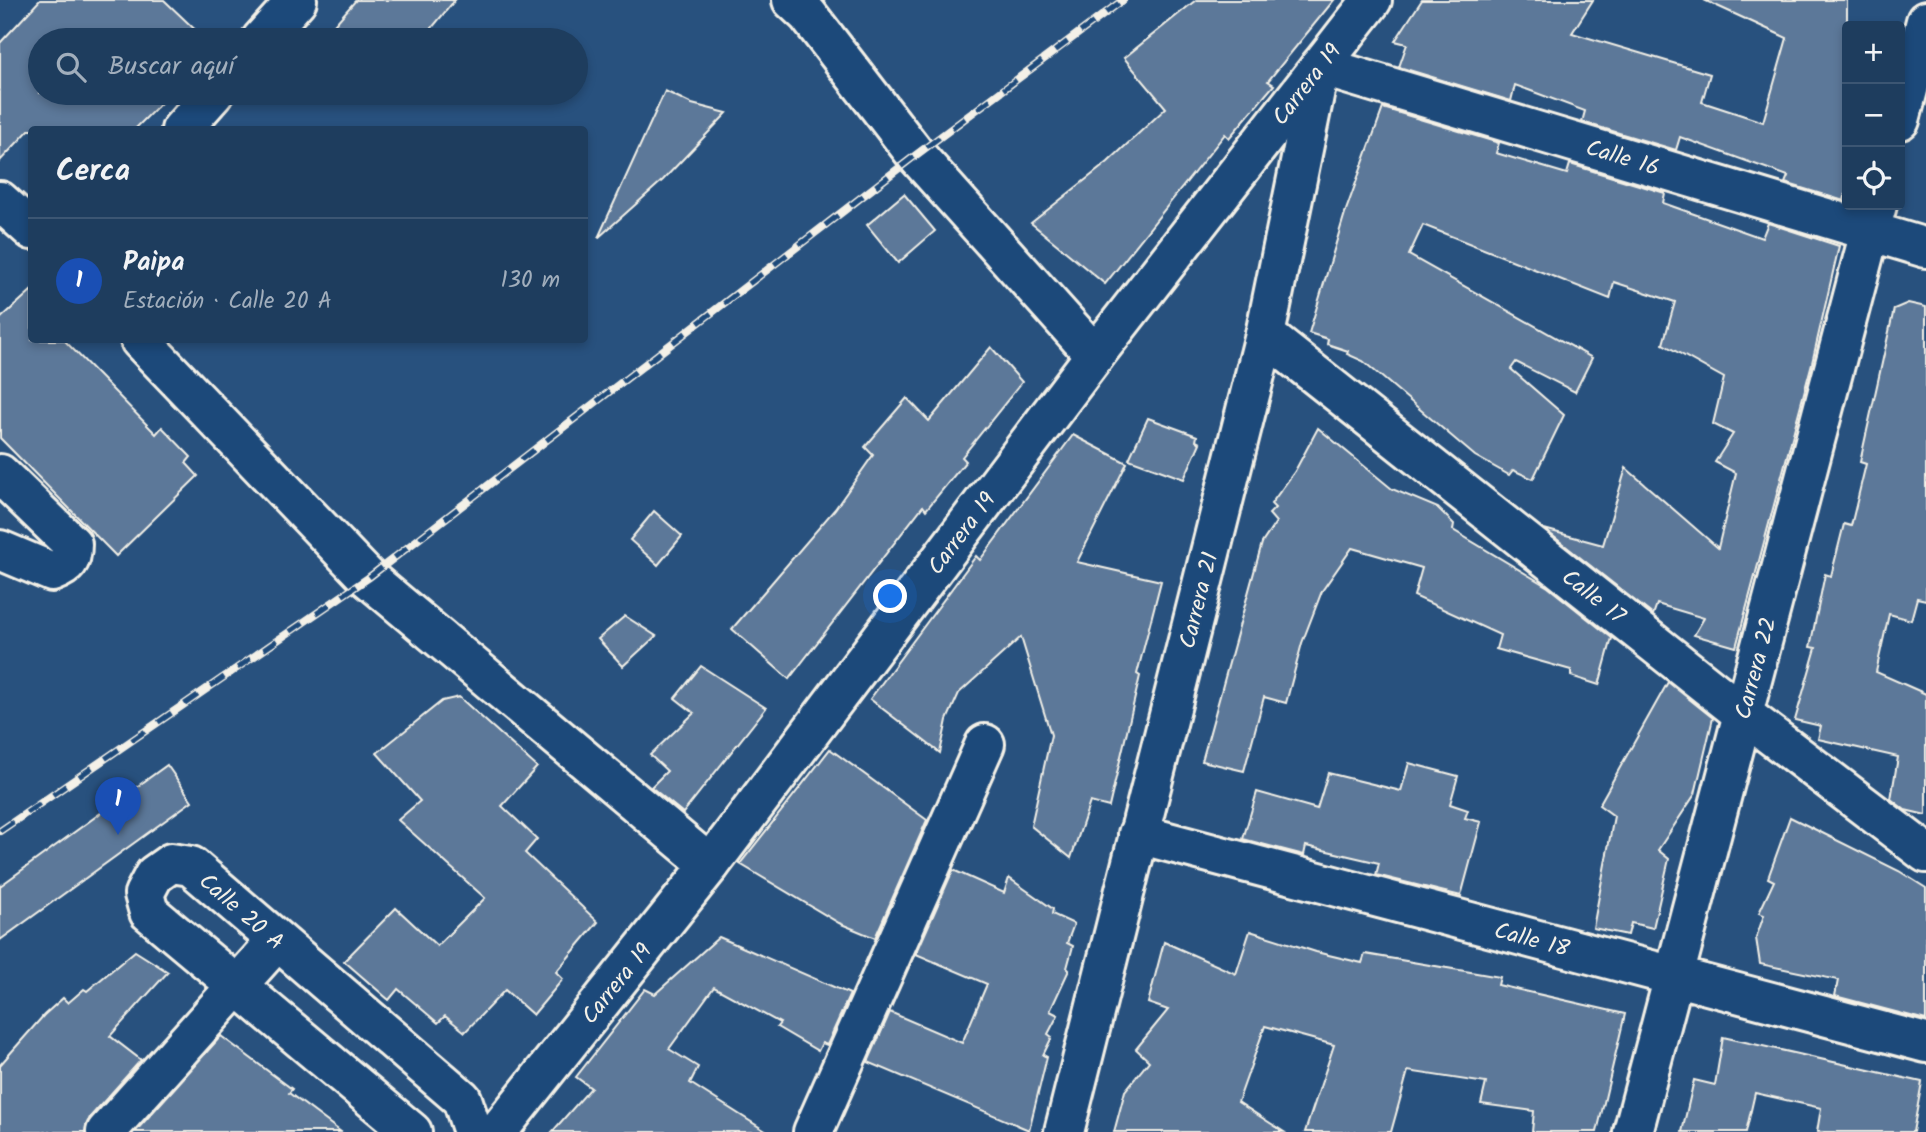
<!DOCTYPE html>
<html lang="es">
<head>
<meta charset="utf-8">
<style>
	body { margin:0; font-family:Kalam,sans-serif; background:#264464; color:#f1f3f6 }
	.controls { position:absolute; right:21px; top:21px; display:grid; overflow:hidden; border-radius:7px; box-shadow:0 4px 10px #0003 }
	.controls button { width:63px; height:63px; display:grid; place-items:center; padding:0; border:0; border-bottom:2px solid #3c5673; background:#1e3d5e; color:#f1f3f6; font:35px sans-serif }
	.you { position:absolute; left:891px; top:597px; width:24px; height:24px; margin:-18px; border:5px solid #fff; border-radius:50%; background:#1a73e8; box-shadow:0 0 0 10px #1a73e833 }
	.badge { display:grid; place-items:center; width:46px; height:46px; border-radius:50%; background:#bca0f2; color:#fff; font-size:23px; font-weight:700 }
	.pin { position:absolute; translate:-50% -58px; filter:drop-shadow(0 2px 4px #0008) }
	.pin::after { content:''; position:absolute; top:37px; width:24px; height:21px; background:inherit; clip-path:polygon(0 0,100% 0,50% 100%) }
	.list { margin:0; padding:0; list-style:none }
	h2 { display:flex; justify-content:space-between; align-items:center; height:91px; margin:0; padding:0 28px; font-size:30px }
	h2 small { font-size:23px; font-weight:400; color:#a1aebc }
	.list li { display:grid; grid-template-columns:46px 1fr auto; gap:21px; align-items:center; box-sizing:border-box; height:126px; padding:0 28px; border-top:2px solid #3c5673 }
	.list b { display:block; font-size:26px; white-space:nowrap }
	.list p { margin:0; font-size:23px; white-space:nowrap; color:#a1aebc }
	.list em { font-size:23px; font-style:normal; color:#a1aebc }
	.icon { flex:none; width:38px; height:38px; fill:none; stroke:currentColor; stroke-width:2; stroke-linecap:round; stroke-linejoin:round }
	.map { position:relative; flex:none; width:1926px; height:1132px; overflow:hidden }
	.search { position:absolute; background:#1e3d5e; box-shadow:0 4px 10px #0003; left:28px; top:28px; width:560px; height:77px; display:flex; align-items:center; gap:18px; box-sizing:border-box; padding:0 24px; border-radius:38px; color:#a1aebc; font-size:26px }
	.panel { position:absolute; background:#1e3d5e; box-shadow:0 4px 10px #0003; left:28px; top:126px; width:560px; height:217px; border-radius:7px }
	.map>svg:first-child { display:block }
	.building { fill:#5b7899; stroke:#f4f1e8; stroke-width:2 }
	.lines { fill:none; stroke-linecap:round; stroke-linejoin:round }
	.street-casing { stroke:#f4f1e8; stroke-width:44 }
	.secondary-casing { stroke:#f4f1e8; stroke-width:44 }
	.street { stroke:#1f4a7a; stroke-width:38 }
	.secondary { stroke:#1f4a7a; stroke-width:38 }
	.rail-casing { stroke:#f4f1e8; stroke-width:8 }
	.rail { stroke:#1f4a7a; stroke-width:5; stroke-dasharray:16; stroke-linecap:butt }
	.labels { text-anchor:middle; stroke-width:5; stroke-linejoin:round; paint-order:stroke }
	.street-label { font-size:23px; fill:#f4f1e8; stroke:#1f4a7a }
</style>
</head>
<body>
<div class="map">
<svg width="1926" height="1132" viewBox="0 0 1926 1132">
	<rect width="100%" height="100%" fill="#28517e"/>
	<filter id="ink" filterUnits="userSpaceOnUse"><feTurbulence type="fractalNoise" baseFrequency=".0143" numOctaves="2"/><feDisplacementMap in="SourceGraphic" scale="14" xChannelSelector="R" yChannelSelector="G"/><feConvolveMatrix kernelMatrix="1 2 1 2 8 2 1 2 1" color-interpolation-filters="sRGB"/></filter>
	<g filter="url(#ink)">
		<g class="building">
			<path d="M40,0h124l42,40h-166v53h131l-37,37h-105l-29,31v-118z"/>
			<path d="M356,0h99l-33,40h-101z"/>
			<path d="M1196,0h138l-66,81 6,4 -45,53 -4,-4 -120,150 -74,-61 77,-61 58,-54 -42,-50z"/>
			<path d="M1422,0h171l-21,33 138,41 -8,28 61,20 24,-84 -83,-38h143v188l-3,13 -59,-18 3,-7 -108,-39 -4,13 -94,-28 3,-11 -70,-26 -4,16 -112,-34 8,-23 -12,-3z"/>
			<path d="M665,91l27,13 35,9 -64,67 -65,58z"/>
			<path d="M1383,108l116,35 -3,10 71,21 3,-10 95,29 -2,10 99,35 6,-15 71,23 -27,117 -76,284 -42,-12 10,-17 -47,-14 -4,11 -109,-86 59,16 23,-77 92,80 18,-75 -21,-11 18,-28 -20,-10 11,-46 -61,-34 12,-42 -61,-20 -4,17 -187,-74 -14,30 183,103 -17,34 -59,-30 -5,7 53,46 -31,64 -20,-9 -4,5 -34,-19 -112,-95 -16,-7 1,-3 -21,-7 1,-5 -19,-6 36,-120z"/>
			<path d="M904,194l31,37 -37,32 -31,-38z"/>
			<path d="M32,290v50h32l92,94 6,-7 29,30 -5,6 12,13 -82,80 -116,-118v-119z"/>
			<path d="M1908,303l18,4v293l-9,-2 -6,22 -22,-6 -13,58 50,22v121l-21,-5 -14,-11 7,-42 -80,-18 3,-13 -26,-6 21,-72 -6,-1 15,-73 6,2 13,-52 7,2 15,-62 -6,-2 34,-153z"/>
			<path d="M991,347l31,35 -60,75 4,4 -40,49 -3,-4 -134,173 -57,-50 103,-120 38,-54 -8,-8 42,-49 22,23z"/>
			<path d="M1148,418l49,18 -1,5 4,2 -16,36 -55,-20z"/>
			<path d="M1318,428l74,61 46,19 16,16 -1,6 95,57 64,51 -13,47 -28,-9v-6l-75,-21 4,-14 -86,-39 8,-28 -70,-20 -30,43 -20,52 -16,60 -22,-6 -20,74 -42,-10 60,-218 14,-21 -7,-8 6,-6 -4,-4 24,-33z"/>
			<path d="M1073,435l54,28 -50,99 84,19 -24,93 3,2 -31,131 -19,-5 -19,56 -40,-32 20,-91 -30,-98 -62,56 -12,27 -7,33 -70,-54 106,-143 4,4z"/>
			<path d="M654,511l28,25 -24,29 -28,-25z"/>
			<path d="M625,616l31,20 -33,30 -25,-27z"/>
			<path d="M701,666l65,42 -83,105 -32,-26 16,-16 -17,-16 44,-42 -19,-15z"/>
			<path d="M1668,682l45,36 -18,76 -37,56 11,9 -16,69 -22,-5 -3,12 -35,-7 21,-112 -15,-11z"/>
			<path d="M459,697l78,70 -35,39 35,33 -12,14 73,69 -42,50 7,7 -30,36 -28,-25 -40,42 -20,-16 -7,7 -40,-34 -9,11 -45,-39 52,-53 41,38 48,-48 -87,-78 22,-19 -43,-48 65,-52z"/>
			<path d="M830,749l97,71 -52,118 -36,-15 -99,-59z"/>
			<path d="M1409,763l49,13 -8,28 18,6 -3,8 16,4 -20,74 -85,-21 3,-12 -73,-17 -2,9 -61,-16 14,-47 60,17 11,-36 73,18z"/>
			<path d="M167,765l25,36 -192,139v-54z"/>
			<path d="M1790,817l109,54 27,17v132l-91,-24 3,-16 -78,-16 -4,-26 8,-23 -5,-2 15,-32 -6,-3z"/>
			<path d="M953,870l51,23 5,-15 44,31 -1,5 22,10 -7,19 6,3 -6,22 2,2 -19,41 8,4 -10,19 4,3 -9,18 4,2 -18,73 -161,-68 22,-50 72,31 25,-59 -71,-30z"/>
			<path d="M1250,931l66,21 46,11 3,-9 135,23 -2,8 127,29 -28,118h-65l2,-21 -53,-7 5,-21 -78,-12 -17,61h-86l29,-87 -69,-19 -27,76 46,30h-170l11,-41 24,-30 -13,-12 32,-39 -20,-7 16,-61 72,32z"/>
			<path d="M719,937l131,57 -23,51 -5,-2 -4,8 -41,-24 3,-4 -66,-36 -45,62 29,18 -8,16 77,49h-215l39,-44 -15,-11 69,-88 10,5z"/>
			<path d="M135,951l33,21 -58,64 31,24 -51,57 -5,15h-85v-67l44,-50 19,-17 5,5 16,-14 3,2z"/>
			<path d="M221,1036l71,53 -3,4 52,39h-206z"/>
			<path d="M1723,1037l199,45 -9,50h-96l4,-24 -66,-15 -9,39h-64l12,-52 21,5z"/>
		</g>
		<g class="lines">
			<defs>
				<g id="street">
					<path d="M792,0l16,15 108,140 179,200"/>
					<path d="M261,40l36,-40"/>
					<path d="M1900,120l26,-99"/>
					<path d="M181,130l33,-37"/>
					<path d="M0,201l32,29"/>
					<path d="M1265,335l478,379 183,139"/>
					<path d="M140,340l228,238 342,287"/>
					<path d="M0,474l72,70c0,17 -4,22 -20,28l-52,-22"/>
					<path d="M1138,834l788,209"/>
					<path d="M106,1132l171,-191"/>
					<path d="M412,1132l-263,-220 -5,-18 10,-19 17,-12 20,3 271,233 11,33"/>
					<path d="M813,1132l172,-388"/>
					<path d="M1064,1132l201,-797 55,-269 606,182"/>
					<path d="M1633,1132l244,-927"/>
				</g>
				<path id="secondary" d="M497,1132l213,-267 385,-510 277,-355"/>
			</defs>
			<use href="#street" class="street-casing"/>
			<use href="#secondary" class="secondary-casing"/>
			<use href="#street" class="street"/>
			<use href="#secondary" class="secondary"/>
			<defs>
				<path id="rail" d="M0,831l368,-253 548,-423 207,-155"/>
			</defs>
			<use href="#rail" class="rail-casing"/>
			<use href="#rail" class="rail"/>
		</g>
	</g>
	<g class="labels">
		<g class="street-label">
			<text transform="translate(1306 84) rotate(-52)" y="8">Carrera 19</text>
			<text transform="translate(1623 157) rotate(17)" y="8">Calle 16</text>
			<text transform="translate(961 533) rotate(-53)" y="8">Carrera 19</text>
			<text transform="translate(1594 596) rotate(38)" y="8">Calle 17</text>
			<text transform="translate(1198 600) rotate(-76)" y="8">Carrera 21</text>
			<text transform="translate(1755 668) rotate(-75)" y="8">Carrera 22</text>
			<text transform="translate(242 911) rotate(41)" y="8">Calle 20 A</text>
			<text transform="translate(1532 939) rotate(15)" y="8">Calle 18</text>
			<text transform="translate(616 983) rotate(-51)" y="8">Carrera 19</text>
		</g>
	</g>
</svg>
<div class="controls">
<button>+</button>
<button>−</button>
<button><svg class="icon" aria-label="locate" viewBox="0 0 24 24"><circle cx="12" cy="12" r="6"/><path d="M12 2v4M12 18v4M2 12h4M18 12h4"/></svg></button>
</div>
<div class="you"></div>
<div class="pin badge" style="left:118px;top:835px;background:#1a4fb4">1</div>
<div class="search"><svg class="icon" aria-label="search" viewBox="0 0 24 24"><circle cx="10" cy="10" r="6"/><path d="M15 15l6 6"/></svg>Buscar aquí</div>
<section class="panel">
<h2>Cerca<small></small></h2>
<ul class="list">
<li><span class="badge" style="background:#1a4fb4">1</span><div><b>Paipa</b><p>Estación · Calle 20 A</p></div><em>130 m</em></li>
</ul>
</section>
</div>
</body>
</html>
